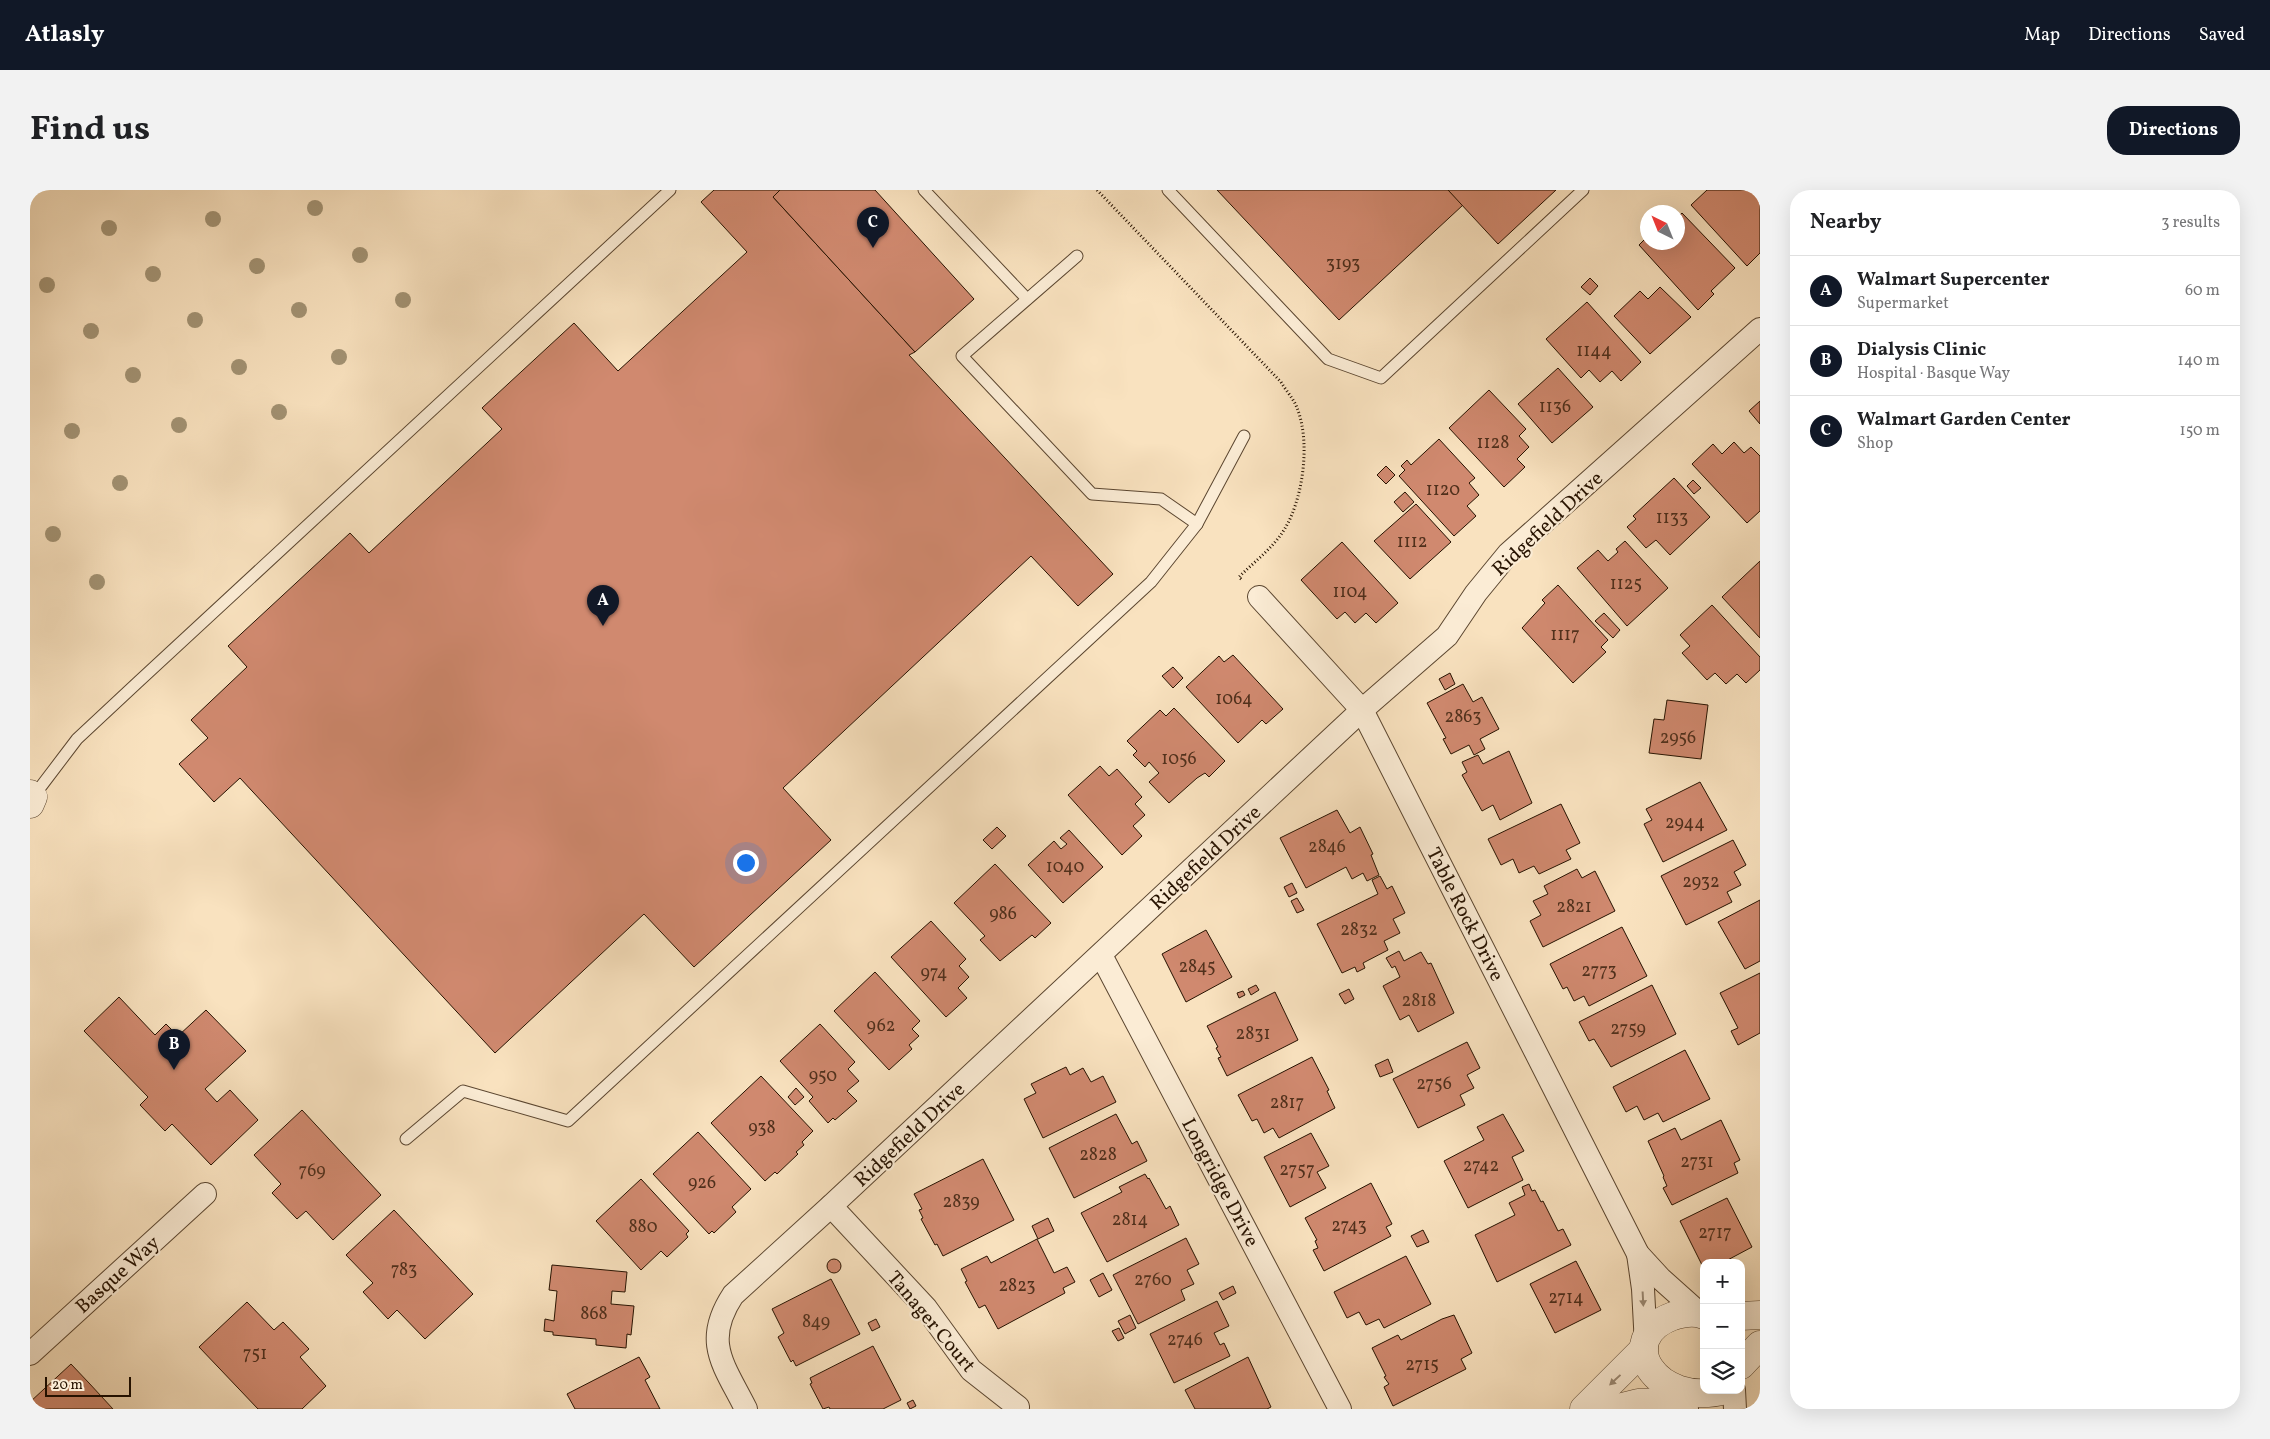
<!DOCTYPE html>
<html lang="en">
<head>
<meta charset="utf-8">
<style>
	body { margin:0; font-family:Vollkorn,serif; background:#f2f2f2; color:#202124 }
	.controls { position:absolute; right:15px; bottom:15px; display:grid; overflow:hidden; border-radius:10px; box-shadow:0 5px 20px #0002 }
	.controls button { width:45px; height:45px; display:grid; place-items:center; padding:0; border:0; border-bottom:1px solid #e0e0e0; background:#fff; color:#202124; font:25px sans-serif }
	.compass { position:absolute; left:1610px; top:15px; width:45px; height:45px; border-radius:50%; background:#fff; box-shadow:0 5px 20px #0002; rotate:317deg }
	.scale { position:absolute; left:15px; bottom:12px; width:86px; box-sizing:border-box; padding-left:5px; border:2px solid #261200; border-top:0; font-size:14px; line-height:18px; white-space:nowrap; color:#261200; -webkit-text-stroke:4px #fbecd5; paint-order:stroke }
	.you { position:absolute; left:715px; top:672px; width:18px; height:18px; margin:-12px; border:4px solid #fff; border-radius:50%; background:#1a73e8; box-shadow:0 0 0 8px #1a73e833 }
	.badge { display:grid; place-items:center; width:32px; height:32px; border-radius:50%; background:#111827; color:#fff; font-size:16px; font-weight:700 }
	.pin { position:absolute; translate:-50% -41px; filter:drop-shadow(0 1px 2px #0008) }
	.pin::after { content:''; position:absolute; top:26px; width:18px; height:15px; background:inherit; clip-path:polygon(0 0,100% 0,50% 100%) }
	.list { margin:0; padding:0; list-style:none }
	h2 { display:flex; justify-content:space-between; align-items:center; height:65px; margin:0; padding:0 20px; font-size:21px }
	h2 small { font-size:16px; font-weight:400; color:#757577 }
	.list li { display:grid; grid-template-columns:32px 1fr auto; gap:15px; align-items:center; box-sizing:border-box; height:70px; padding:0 20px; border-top:1px solid #e0e0e0 }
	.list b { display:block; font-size:19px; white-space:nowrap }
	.list p { margin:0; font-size:16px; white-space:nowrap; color:#757577 }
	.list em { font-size:16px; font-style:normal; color:#757577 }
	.icon { flex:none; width:28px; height:28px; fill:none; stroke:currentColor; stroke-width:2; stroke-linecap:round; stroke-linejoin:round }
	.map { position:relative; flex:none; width:1730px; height:1219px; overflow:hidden; border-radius:20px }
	header { display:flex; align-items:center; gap:30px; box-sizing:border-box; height:70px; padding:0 25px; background:#111827; color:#fff }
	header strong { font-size:24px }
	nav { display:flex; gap:28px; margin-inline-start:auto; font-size:18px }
	.intro { display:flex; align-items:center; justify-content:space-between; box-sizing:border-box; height:120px; padding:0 30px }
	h1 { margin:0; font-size:35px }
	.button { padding:12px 22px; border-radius:20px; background:#111827; color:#fff; font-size:18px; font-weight:700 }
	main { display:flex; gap:30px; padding:0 30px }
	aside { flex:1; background:#fff; border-radius:20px; box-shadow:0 5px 20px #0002 }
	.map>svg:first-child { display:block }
	.building { fill:#d0896f; stroke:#261200 }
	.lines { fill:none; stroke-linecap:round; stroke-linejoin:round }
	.service-casing { stroke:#5b4630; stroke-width:13 }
	.minor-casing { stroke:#5b4630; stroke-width:24 }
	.tertiary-casing { stroke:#5b4630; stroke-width:29 }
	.path { stroke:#261200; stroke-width:3; stroke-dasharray:1 2.5; stroke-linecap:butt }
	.service { stroke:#fbecd5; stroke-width:11 }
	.minor { stroke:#fbecd5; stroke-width:22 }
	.tertiary { stroke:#fbecd5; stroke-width:28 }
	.tree { fill:#a29273 }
	.oneway { fill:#9b8a75 }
	.labels { text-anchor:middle; stroke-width:4.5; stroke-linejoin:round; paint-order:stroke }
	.number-label { font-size:18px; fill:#50301c }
	.street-label { font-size:20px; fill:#261200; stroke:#fbecd5 }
</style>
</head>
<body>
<header>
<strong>Atlasly</strong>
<nav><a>Map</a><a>Directions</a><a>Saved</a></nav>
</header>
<div class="intro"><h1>Find us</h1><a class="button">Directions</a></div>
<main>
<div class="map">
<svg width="1730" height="1219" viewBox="0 0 1730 1219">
	<rect width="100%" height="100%" fill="#f9e2bf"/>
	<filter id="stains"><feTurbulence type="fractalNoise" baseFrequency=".004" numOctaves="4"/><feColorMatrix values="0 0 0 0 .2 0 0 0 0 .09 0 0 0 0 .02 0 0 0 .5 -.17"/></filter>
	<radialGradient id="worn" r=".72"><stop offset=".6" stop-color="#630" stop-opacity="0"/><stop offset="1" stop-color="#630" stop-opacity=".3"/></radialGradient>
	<g class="building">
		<path d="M684,0h66l-7,7 142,155 -6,3 204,219 -35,32 -47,-50 -248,232 48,52 -137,127 -50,-53 -149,139 -255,-275 -26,24 -35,-38 29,-26 -17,-18 56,-53 -19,-21 122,-113 19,20 133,-124 -20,-21 92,-85 44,48 129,-119 -46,-50z"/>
		<path d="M750,0h95l99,109 -59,53 -142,-155z"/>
		<path d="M1187,0h231l15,15 -124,115z"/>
		<path d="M1418,0h108l-58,54z"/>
		<path d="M1677,0h45l8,9v54l-13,13 -56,-61z"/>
		<path d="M1652,23l53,55 -24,23 3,3 -16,16 -59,-65 8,-8 1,5h30v-25z"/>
		<path d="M1560,88l8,8 -8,9 -9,-8z"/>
		<path d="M1630,97l31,30 -41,37 -36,-38 26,-25 8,8z"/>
		<path d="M1557,112l54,60 -20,19 -9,-10 -12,11 -11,-12 -8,8 -35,-39z"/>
		<path d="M1528,178l35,39 -41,36 -34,-39z"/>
		<path d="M1459,200l37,39 -7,7 10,11 -12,12 8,8 -21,20 -55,-59z"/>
		<path d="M1730,211v23l-11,-13z"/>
		<path d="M1409,249l36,39 -6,5 10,12 -12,11 9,10 -22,20 -55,-60 6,-6 -4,-4 6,-6 4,5z"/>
		<path d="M1704,252l10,11 7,-6 9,9v55l-13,12 -55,-59 21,-20 9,10z"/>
		<path d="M1356,276l9,9 -9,9 -9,-9z"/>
		<path d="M1644,288l36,39 -40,38 -14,-15 -10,8 -19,-21 9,-8 -3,-3z"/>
		<path d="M1663,290l8,8 -7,6 -7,-8z"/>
		<path d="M1375,302l9,10 -11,10 -9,-10z"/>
		<path d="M1386,314l35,38 -41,37 -36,-38z"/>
		<path d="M1595,351l43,47 -41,38 -50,-58 21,-18 10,11 10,-9 -2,-3z"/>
		<path d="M1312,352l56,61 -22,20 -10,-10 -11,10 -10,-11 -8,7 -36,-39z"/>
		<path d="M1730,371v77l-38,-41z"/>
		<path d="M1528,395l50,55 -7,7 5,5 -33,31 -51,-55 23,-25 -3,-3z"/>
		<path d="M1682,415l48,52v13l-14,13 -9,-9 -11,10 -11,-11 -8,7 -25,-27 8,-7 -10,-11z"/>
		<path d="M1574,423l16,17 -7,8 -18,-17z"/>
		<path d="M1203,465l50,54 -17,15 -4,-4 -24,23 -52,-56 33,-31 5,6z"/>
		<path d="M1143,477l10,11 -10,10 -11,-12z"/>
		<path d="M1420,483l5,11 -10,6 -6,-11z"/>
		<path d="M1433,494l10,18 9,-5 17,32 -19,10 5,10 -11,6 -5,-10 -18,9 -8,-15 3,-1 -19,-35z"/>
		<path d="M1637,510l41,5 -7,54 -52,-6 5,-34 10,1z"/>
		<path d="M1144,518l51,53 -16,16 -4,-4 -8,5 -28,25 -20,-21 10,-9 -10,-11 -4,5 -12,-12 4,-4 -10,-10 33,-31 6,6z"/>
		<path d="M1479,561l23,52 -32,17 -7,-15 -11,6 -20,-36 5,-3 -5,-10 16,-7 5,9z"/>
		<path d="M1070,576l9,10 8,-7 25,28 -7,7 10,11 -12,11 9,10 -20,19 -54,-60z"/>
		<path d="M1670,592l27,48 -64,32 -19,-38 8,-4 -6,-11z"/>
		<path d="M1531,614l19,39 -14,7 5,9 -32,15 -5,-8 -15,7 -6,-14 -12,6 -13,-26z"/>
		<path d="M1307,620l13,23 10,-6 13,27 -2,1 8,20 -12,6 -4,-8 -11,6 -6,-12 -40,21 -26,-50z"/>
		<path d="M967,637l9,9 -14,13 -9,-9z"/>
		<path d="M1039,640l34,37 -40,36 -35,-38 26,-24 7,8 6,-5 -7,-6z"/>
		<path d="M1703,650l13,25 -12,7 7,13 -14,7 5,10 -46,23 -25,-49z"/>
		<path d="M965,674l56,59 -16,15 -3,-3 -32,26 -20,-21 5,-4 -31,-33z"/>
		<path d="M1547,679l5,9 13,-7 20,40 -72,36 -13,-26 11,-6 -8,-14 15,-7 -4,-8z"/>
		<path d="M1350,686l7,13 5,-3 13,27 -12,6 7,14 -16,8 4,9 -25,13 2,5 -8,4 -2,-5 -13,6 -25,-49 61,-30 -6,-14z"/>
		<path d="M1262,693l5,10 -8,4 -5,-10z"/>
		<path d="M1267,708l7,12 -7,3 -6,-12z"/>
		<path d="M1730,710v61l-15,8 -27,-47z"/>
		<path d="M901,731l35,38 -7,7 10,11 -11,11 9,10 -21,19 -55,-60z"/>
		<path d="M1592,737l25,49 -58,30 -5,-10 -10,5 -7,-14 -4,2 -13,-25z"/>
		<path d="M1176,740l26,47 -46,25 -24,-48z"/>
		<path d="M1369,761l5,10 17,-9 7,12 3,-1 23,50 -36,19 -9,-17 -9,5 -17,-34 17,-9 -5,-11 -3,2 -6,-10z"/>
		<path d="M845,782l45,49 -8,8 7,7 -10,9 3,4 -23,21 -55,-59z"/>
		<path d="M1730,783v60l-22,12 -7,-14 7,-3 -18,-35z"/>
		<path d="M1226,795l3,5 -8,5 -3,-6z"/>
		<path d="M1622,795l24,49 -65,33 -17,-28 -5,2 -10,-19z"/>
		<path d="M1319,799l5,10 -9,5 -6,-10z"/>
		<path d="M1213,801l2,4 -6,3 -2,-5z"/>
		<path d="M1245,802l23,48 -71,36 -9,-18 3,-1 -5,-9 2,-1 -11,-21z"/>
		<path d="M89,807l36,38 11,-11 12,12 28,-26 40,41 -41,38 12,13 13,-12 28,30 -47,45 -39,-41 -7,7 -25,-26 8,-8 -64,-66z"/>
		<path d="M790,834l35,38 -7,7 11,12 -12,10 10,10 -22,19 -2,-2 -5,5 -19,-22 4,-4 -33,-36z"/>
		<path d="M1437,852l13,26 -13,7 7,13 -14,7 5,10 -47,23 -25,-49z"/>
		<path d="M1655,860l25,49 -47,23 -5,-9 -14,7 -7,-14 -11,6 -13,-25z"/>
		<path d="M1282,867l17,33 -2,1 8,17 -56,30 -6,-10 -9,5 -7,-14 -5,2 -14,-26z"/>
		<path d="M1358,869l5,13 -13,5 -5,-12z"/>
		<path d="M1036,877l4,8 13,-7 8,14 12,-6 13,26 -73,36 -19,-39 12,-6 -5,-9z"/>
		<path d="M731,886l52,55 -11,11 2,3 -8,7 2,2 -21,20 -2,-2 -10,9 -54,-58z"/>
		<path d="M766,898l8,9 -9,8 -7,-8z"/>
		<path d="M272,920l79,85 -48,45 -27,-29 -9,8 -25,-26 9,-9 -27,-29z"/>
		<path d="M1086,924l16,30 5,-3 10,20 -73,37 -25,-50z"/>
		<path d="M1473,924l21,37 -12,6 11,23 -55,28 -24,-47 40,-21 -7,-13z"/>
		<path d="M1691,930l19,40 -6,3 4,10 -66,32 -9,-17 4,-2 -4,-9 1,-1 -16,-35 27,-13 6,12z"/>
		<path d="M668,942l53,57 -19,18 4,5 -22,21 -2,-2 -3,3 -56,-60z"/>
		<path d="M1281,943l18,33 -12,6 9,16 -36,19 -26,-50z"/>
		<path d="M953,969l31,61 -71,36 -6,-12 -2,1 -14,-26 2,-1 -4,-8 3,-1 -8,-15z"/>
		<path d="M1115,984l3,5 1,-1 17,31 4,-3 9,19 -72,37 -26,-49 41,-21 -3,-5z"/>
		<path d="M611,989l48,52 -3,3 2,3 -21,20 -6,-6 -20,19 -45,-49z"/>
		<path d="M1341,993l21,41 -6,3 5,9 -67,35 -11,-21 5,-2 -3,-7 2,-1 -12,-22z"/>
		<path d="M1499,994l3,7 3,-1 6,12 2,-1 15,30 5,-2 8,16 -74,37 -22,-47 40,-20 -6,-12 16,-8 -3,-8z"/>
		<path d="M1697,1008l25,49 -30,16h-18v6l-24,-48z"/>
		<path d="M364,1020l79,84 -48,45 -28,-29 -9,9 -25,-27 10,-9 -27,-28z"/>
		<path d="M1018,1028l6,13 -16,8 -6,-13z"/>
		<path d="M1393,1040l6,12 -12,5 -6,-11z"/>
		<path d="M1156,1048l13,26 -12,6 7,14 -13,6 4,10 -47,24 -25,-49z"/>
		<path d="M1007,1049l17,34 13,-6 8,15 -12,6 2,5 -67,36 -13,-24 -6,3 -14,-26 2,-1 -6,-12 26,-13 4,7z"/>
		<path d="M1376,1066l25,48 -47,24 -5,-9 -13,6 -7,-13 -12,6 -13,-26z"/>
		<circle cx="804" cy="1076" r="7"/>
		<path d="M1546,1071l25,49 -46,23 -25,-49z"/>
		<path d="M522,1075l75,7 -2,20 -13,-1 -1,13 23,2 -3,29 -4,-1 -1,14 -30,-3v-6l-43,-4v-3l-9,-1 1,-12 9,2 3,-30 -8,-1z"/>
		<path d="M1073,1083l9,17 -13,7 -9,-17z"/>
		<path d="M801,1089l29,55 -64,32 -3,-6 -2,2 -13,-25 6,-4 -12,-24z"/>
		<path d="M1203,1096l3,7 -13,7 -4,-7z"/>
		<path d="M1187,1111l12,25 -15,7 6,12 4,-2 6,13 -56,27 -24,-49z"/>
		<path d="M217,1112l27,28 9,-8 26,27 -9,8 26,29 -24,23h-44l-59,-62z"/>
		<path d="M1100,1125l6,13 -11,6 -7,-13z"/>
		<path d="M1424,1125l18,38 -11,6 5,10 -73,37 -9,-19 5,-3 -5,-7 2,-1 -14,-28 26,-13 3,5 41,-21z"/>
		<path d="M846,1129l4,8 -8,4 -4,-8z"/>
		<path d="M1089,1138l5,10 -6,3 -6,-10z"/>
		<path d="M843,1156l28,54 -18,9h-53l-1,-2 -6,2 -13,-25 2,-1 -2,-5z"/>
		<path d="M609,1167l11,20 -5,3 15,29h-85l-8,-15z"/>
		<path d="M1218,1167l23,50 -4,2h-72l-10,-19z"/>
		<path d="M41,1174l18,19 24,26h-83v-7z"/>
		<path d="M883,1210l3,6 -6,3 -3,-6z"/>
	</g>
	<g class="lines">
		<defs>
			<g id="service">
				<path d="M894,0l103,109"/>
				<path d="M1138,0l160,169 53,19 202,-188"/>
				<path d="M1047,66l-115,100 130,138 69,5 36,25"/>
				<path d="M3,607l44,-58 60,-56 533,-493"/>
				<path d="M376,949l57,-48 105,30 583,-539 46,-58 47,-88"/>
			</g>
			<g id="minor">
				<path d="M1229,407l103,113 276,544 23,25 38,34"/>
				<path d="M1071,765l239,454"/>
				<path d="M801,1016l95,102 45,62 47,37"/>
				<path d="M1608,1064l5,35 3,56"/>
				<path d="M0,1164l175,-160"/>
				<path d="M1704,1200l1,19"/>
				<path d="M1651,1215l6,4"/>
				<path d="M716,1219c-22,-44 -44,-67 -13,-114l98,-89 531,-496 85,-74 29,-43 32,-39 252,-225"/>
			</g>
			<g id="tertiary">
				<path d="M0,604l3,3 -3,7"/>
				<path d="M1674,1125c-10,-4 -21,-2 -31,1 -62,23 -16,93 52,74"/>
				<path d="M1711,1126l19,-1"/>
				<path d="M1711,1175l19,-20"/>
				<path d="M1554,1219l60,-60"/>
				<path d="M1584,1219l24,-6 34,-1"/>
			</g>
		</defs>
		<use href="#service" class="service-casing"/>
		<use href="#minor" class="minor-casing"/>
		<use href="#tertiary" class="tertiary-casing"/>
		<path class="path" d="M1067,0l184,192c5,9 13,17 16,26 14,34 6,92 -13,122 -11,18 -30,32 -45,47l3,3"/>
		<use href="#service" class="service"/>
		<use href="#minor" class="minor"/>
		<use href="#tertiary" class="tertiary"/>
	</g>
	<g class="tree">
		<circle cx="285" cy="18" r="8"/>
		<circle cx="183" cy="29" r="8"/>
		<circle cx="79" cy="38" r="8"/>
		<circle cx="330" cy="65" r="8"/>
		<circle cx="227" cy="76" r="8"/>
		<circle cx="123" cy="84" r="8"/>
		<circle cx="17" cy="95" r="8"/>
		<circle cx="373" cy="110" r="8"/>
		<circle cx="269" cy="120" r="8"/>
		<circle cx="165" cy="130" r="8"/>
		<circle cx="61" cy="141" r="8"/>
		<circle cx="309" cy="167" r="8"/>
		<circle cx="209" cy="177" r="8"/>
		<circle cx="103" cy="185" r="8"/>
		<circle cx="249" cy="222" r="8"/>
		<circle cx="149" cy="235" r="8"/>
		<circle cx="42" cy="241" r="8"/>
		<circle cx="90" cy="293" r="8"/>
		<circle cx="23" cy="344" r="8"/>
		<circle cx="67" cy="392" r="8"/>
	</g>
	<defs><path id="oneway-solid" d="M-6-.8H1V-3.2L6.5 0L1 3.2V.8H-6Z" transform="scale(1.25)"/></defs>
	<g class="oneway">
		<use href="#oneway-solid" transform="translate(1613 1109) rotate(87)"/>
		<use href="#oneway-solid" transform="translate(1585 1190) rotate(137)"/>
	</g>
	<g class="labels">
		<g class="number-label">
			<text x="1313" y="79">3193</text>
			<text x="1564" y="166">1144</text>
			<text x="1525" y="222">1136</text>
			<text x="1463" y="258">1128</text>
			<text x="1413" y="305">1120</text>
			<text x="1642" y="333">1133</text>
			<text x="1382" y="357">1112</text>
			<text x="1596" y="399">1125</text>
			<text x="1320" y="407">1104</text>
			<text x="1535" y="450">1117</text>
			<text x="1204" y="514">1064</text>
			<text x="1433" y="532">2863</text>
			<text x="1648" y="553">2956</text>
			<text x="1149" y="574">1056</text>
			<text x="1655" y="638">2944</text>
			<text x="1297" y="662">2846</text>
			<text x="1035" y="682">1040</text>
			<text x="1671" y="697">2932</text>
			<text x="1544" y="722">2821</text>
			<text x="973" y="729">986</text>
			<text x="1329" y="745">2832</text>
			<text x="1167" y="782">2845</text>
			<text x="1569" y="786">2773</text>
			<text x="904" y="788">974</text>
			<text x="1389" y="816">2818</text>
			<text x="851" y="841">962</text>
			<text x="1598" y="844">2759</text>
			<text x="1223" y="849">2831</text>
			<text x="793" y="891">950</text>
			<text x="1404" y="899">2756</text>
			<text x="1257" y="918">2817</text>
			<text x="732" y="943">938</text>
			<text x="1068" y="970">2828</text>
			<text x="1667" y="977">2731</text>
			<text x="1451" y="981">2742</text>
			<text x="1267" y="985">2757</text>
			<text x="282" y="986">769</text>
			<text x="672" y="998">926</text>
			<text x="931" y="1017">2839</text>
			<text x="1100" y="1035">2814</text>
			<text x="1319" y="1041">2743</text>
			<text x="613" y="1042">880</text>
			<text x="1685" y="1048">2717</text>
			<text x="374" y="1085">783</text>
			<text x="1123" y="1095">2760</text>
			<text x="987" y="1101">2823</text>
			<text x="1536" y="1113">2714</text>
			<text x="564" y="1129">868</text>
			<text x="786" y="1137">849</text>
			<text x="1155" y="1155">2746</text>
			<text x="225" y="1169">751</text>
			<text x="1392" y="1180">2715</text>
		</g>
		<g class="street-label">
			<text transform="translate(1517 333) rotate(-43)" y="7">Ridgefield Drive</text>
			<text transform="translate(1175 667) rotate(-43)" y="7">Ridgefield Drive</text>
			<text transform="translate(1436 724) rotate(63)" y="7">Table Rock Drive</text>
			<text transform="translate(879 944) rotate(-43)" y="7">Ridgefield Drive</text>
			<text transform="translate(1191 992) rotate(62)" y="7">Longridge Drive</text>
			<text transform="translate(87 1084) rotate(-42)" y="7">Basque Way</text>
			<text transform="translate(902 1131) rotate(50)" y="7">Tanager Court</text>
		</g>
	</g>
	<rect width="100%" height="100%" filter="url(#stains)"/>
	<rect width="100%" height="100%" fill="url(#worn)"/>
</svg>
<div class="controls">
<button>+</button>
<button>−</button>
<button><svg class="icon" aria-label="layers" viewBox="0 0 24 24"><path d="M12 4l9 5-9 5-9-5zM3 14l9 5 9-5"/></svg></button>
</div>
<svg class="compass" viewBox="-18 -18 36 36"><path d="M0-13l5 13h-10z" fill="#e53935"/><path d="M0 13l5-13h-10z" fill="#757577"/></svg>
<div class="scale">20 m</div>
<div class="you"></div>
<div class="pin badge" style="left:573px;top:436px">A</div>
<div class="pin badge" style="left:144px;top:880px">B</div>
<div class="pin badge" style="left:843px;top:58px">C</div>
</div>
<aside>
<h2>Nearby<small>3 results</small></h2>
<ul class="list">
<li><span class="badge">A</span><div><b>Walmart Supercenter</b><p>Supermarket</p></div><em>60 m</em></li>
<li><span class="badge">B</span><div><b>Dialysis Clinic</b><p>Hospital · Basque Way</p></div><em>140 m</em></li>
<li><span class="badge">C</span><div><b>Walmart Garden Center</b><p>Shop</p></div><em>150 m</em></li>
</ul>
</aside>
</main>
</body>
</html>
